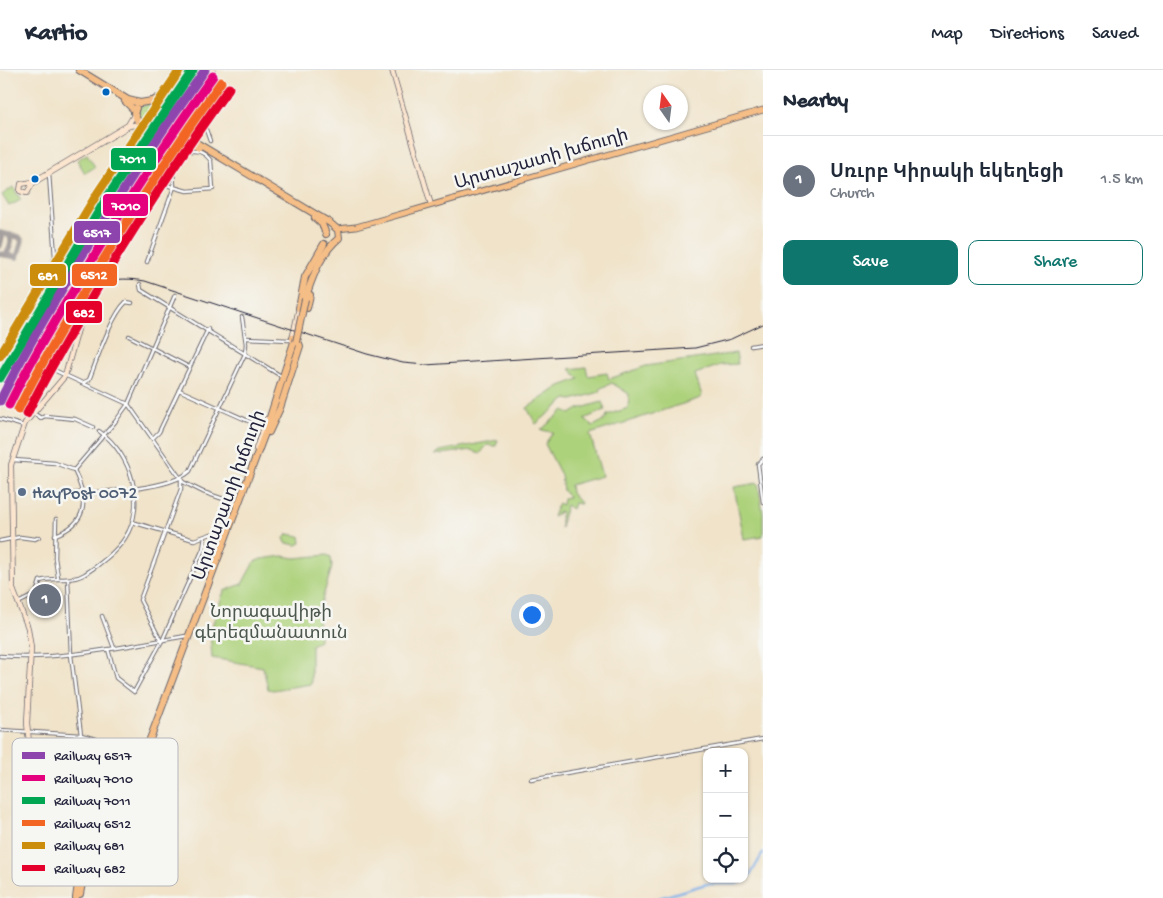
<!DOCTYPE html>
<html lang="en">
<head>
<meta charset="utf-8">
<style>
	body { margin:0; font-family:"Gochi Hand","Noto Sans Armenian",sans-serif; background:#f6f6f7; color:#1f2937 }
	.controls { position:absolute; right:15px; bottom:15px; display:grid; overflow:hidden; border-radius:10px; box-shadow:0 1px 4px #0004 }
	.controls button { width:45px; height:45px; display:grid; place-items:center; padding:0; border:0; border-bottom:1px solid #e0e1e3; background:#fff; color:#1f2937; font:25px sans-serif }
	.compass { position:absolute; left:643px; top:15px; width:45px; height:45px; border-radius:50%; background:#fff; box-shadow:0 1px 4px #0004; rotate:346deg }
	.you { position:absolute; left:531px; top:544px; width:18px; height:18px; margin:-12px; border:4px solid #fff; border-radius:50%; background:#1a73e8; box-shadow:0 0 0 8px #1a73e833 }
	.badge { display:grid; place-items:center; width:32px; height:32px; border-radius:50%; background:#0f766e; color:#fff; font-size:16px; font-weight:700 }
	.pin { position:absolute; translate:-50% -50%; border:2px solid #fff; box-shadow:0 1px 5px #0006 }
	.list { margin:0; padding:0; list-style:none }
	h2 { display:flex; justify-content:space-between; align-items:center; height:65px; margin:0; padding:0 20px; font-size:21px }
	h2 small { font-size:16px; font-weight:400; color:#747a83 }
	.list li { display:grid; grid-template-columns:32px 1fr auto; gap:15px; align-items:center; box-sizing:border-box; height:90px; padding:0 20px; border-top:1px solid #e0e1e3 }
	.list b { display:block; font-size:19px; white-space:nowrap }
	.list p { margin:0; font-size:16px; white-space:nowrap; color:#747a83 }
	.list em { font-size:16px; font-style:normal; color:#747a83 }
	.actions { display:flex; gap:10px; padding:15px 20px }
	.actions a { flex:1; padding:11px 0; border:1px solid #0f766e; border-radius:10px; text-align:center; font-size:18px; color:#0f766e }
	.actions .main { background:#0f766e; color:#fff }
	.icon { flex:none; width:28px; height:28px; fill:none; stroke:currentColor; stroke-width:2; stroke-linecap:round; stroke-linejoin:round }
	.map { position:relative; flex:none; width:763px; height:828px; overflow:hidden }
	header { display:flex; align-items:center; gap:30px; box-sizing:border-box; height:70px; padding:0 25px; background:#fff; border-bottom:1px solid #e0e1e3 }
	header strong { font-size:24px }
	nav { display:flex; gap:28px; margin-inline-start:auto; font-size:18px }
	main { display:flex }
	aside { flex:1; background:#fff }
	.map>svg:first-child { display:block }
	.green { fill:#add27c; stroke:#687a5c }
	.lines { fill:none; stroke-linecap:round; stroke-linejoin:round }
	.canal { stroke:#7bade7; stroke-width:2.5 }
	.taxiway { stroke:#898282; stroke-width:5.5 }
	.street-casing { stroke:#6a666d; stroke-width:4.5 }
	.secondary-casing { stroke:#6a666d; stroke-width:6 }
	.primary-casing { stroke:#6a666d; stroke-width:7 }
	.highway-casing { stroke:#6a666d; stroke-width:8 }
	.street { stroke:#fff; stroke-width:2.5 }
	.secondary { stroke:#fbe5cf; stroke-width:4.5 }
	.primary { stroke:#f6be87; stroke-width:5 }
	.highway { stroke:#f6be87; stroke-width:6 }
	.rail { stroke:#22223b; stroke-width:1 }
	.highway-bridge-casing { stroke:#6a666d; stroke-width:8; stroke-linecap:butt }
	.highway-bridge { stroke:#f6be87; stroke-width:6 }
	.rail-1-casing { stroke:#f6f6f2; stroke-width:12 }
	.rail-2-casing { stroke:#f6f6f2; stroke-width:12 }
	.rail-3-casing { stroke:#f6f6f2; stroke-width:12 }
	.rail-4-casing { stroke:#f6f6f2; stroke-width:12 }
	.rail-5-casing { stroke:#f6f6f2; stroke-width:12 }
	.rail-6-casing { stroke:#f6f6f2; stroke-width:12 }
	.rail-1 { stroke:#8e44ad; stroke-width:9 }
	.rail-2 { stroke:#e5007d; stroke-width:9 }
	.rail-3 { stroke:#00a651; stroke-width:9 }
	.rail-4 { stroke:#f26522; stroke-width:9 }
	.rail-5 { stroke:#cc8c0c; stroke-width:9 }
	.rail-6 { stroke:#e4002b; stroke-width:9 }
	.bus-dot { fill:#0065bd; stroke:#f6f6f2; stroke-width:2 }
	.service-dot { fill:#5c6f8a; stroke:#f6f6f2; stroke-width:2 }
	.labels { text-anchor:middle; stroke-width:5; stroke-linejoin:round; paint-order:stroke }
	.street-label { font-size:18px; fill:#22223b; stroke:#f6f6f2 }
	.service-label { font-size:18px; fill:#4e5e75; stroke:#f6f6f2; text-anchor:start }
	.park-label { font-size:18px; fill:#4c574e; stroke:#f6f6f2 }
	.key { fill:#f6f6f2; stroke:#b6b6bb; stroke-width:1 }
	.key-label { font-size:14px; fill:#22223b }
	.line-badge { stroke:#f6f6f2; stroke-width:2 }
	.badge-label { font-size:14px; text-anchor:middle; font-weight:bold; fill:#fff }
</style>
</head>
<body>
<header>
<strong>Kartio</strong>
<nav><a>Map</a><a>Directions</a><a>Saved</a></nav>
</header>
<main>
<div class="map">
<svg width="763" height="828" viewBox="0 0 763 828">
	<rect width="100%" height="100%" fill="#f6f6f2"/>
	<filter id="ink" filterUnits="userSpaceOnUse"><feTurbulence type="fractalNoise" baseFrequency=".02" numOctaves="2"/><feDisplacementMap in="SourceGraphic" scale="10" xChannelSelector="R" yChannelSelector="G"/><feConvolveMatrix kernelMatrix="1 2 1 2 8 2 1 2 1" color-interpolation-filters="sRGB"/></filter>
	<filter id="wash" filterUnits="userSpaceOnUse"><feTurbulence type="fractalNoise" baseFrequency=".0096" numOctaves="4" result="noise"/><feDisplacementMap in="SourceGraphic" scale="20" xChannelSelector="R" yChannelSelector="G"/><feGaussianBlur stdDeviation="1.12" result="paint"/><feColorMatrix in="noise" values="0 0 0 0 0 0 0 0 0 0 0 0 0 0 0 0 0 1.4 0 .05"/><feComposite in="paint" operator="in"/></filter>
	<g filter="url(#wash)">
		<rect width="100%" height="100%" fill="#f0e3c9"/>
		<g class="green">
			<path d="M148,34l20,12 -12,17 -16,-11 -3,-8 3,-7z"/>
			<path d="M177,52l5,4 5,9 -3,7 -6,3 -13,-6z"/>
			<path d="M87,84l8,13 -10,6 -8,-13z"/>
			<path d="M13,117l8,13 -12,6 -7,-11z"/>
			<path d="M736,283l2,11 -17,1 -26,9 7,22 -4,3 -108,35 12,42 -32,9 1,8 10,11 -7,-1 -2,6 -6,-4 -5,23v-17l-8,6 5,-14 4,2 1,-7 6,-1 -6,-6 -2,-16 -16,-31 8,-12 -12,-2 23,-20 6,4 8,-5 24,-7 3,8 -21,9 9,7 12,-6 2,-5 21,-7 1,-14 -17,-11 -11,5 -1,4 -28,8 -6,-1 -30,25 -9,-16 33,-22 19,-7 -9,-10 16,-2 2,9 19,-3 2,6 37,-13z"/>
			<path d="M498,370l-2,6 -9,-1 -7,9 -8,-4 -38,5 6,-4z"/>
			<path d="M758,413l5,30v23l-19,3 -10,-52z"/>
			<path d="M288,464l12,2 1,7 -4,2 -11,-2 -2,-5z"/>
			<path d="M327,485l4,2 1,10 -14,46 1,28 -8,4v39l-38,6 -5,-1 -5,-22 -51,-9 -2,-26 14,-41 18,-7 12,-22 7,-3 22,-3 12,2z"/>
		</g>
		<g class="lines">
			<g class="canal">
				<path d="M73,792l1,-8"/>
				<path d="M659,828l47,-14h31l8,-4 6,-6 12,-21"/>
			</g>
			<g class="taxiway">
				<path d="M0,163l19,4 3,4 -5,16 -17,-3"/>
				<path d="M0,163l2,4 -2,9"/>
				<path d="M4,185c6,-3 9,-15 5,-20"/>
			</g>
		</g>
	</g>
	<g filter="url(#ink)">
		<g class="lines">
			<defs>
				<g id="street">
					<path d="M203,16l-1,32 8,23"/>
					<path d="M138,107l49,14 26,-2 -2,-28c-16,-22 -30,1 -53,-15"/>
					<path d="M147,192l27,-75 -1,-20"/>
					<path d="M140,214l1,6 140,86"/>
					<path d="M129,266l60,31"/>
					<path d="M246,268l43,2"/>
					<path d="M751,276l12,-2"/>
					<path d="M32,290l96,44 55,78 20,10 32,11"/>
					<path d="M27,299l38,-64 17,6"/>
					<path d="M0,302l40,-79 6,-21 9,-15 -6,-83"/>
					<path d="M82,313l7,-3c8,-20 22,-64 37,-78l6,1"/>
					<path d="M179,320l83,37"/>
					<path d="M33,343l8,5 4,-2 30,3 18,8"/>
					<path d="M0,349l24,7"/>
					<path d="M153,368l6,-6 49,-103"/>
					<path d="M763,389l-5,5 5,38"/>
					<path d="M13,390l42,3 19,7c14,29 15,53 -19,65"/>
					<path d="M74,400l41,-48 13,-18 47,-109"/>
					<path d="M75,423c27,-1 95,-3 115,-22l55,-117 1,-10 -4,-27"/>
					<path d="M56,449l-1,39 3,19"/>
					<path d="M132,452l62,18 17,-6 13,-1"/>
					<path d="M0,471l20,-4 15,2 4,-2"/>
					<path d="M68,509l3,76 10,80 -2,14"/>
					<path d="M18,533l18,-9 4,-13c14,-4 33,1 45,-7 13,-8 32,-23 40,-36 22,-34 6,-85 -26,-107"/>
					<path d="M102,546l12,32"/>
					<path d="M160,569l-20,-39 41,-111v-9"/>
					<path d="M108,579l8,29 18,14 29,-53 40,-90 2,-12"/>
					<path d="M0,586c63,5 124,-10 186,-20"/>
					<path d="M0,660l81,5 27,7"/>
					<path d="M531,709l232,-40"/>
					<path d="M49,721c20,-9 41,-5 62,-2"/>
					<path d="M50,728l-26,10 -2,18 29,39"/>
					<path d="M59,741l9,-3 28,4"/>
				</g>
				<g id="secondary">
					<path d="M392,0l39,135"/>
					<path d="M134,45l-6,10 -95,57 -12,2 -1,7 7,2 6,-10 96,-57 10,-2"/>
					<path d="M292,270l7,-32"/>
					<path d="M256,379l10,-30"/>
					<path d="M77,789l4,4 4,-2 22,-30"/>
					<path d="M77,809v-30l-40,-81 -8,-26 -2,-19 4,-75 -3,-20 -15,-39 -2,-124 14,-42 40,-47 25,-90 36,-92 50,-74 37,-50"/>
				</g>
				<g id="primary">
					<path d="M152,31l8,-5 19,-26"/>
					<path d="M168,43c-9,-17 7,-30 16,-43"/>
					<path d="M337,159l19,-2 407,-117"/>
				</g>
				<g id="highway">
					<path d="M79,0l49,30 12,3 12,-2 17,13"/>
					<path d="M125,31l10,10"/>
					<path d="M136,38l-2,5 5,11 15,11"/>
					<path d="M178,50l6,4 11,18 135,81 8,7 1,8c-19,16 -26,38 -34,61"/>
					<path d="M163,71c17,11 22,-1 36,7"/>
					<path d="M315,148l7,6 4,10"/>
					<path d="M310,225l-3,13h-8l6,-31 19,-33"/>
					<path d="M269,362l11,-24 20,-62 -2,-5 -5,-3"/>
					<path d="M80,824l4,-21"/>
					<path d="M76,828l3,-22 38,-54 12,-27 136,-362 29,-91"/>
				</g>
			</defs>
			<use href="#street" class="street-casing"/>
			<use href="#secondary" class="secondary-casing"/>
			<use href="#primary" class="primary-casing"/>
			<use href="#highway" class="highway-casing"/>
			<use href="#street" class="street"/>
			<use href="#secondary" class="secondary"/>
			<use href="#primary" class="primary"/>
			<use href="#highway" class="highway"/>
			<path class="rail" d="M0,334c30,-62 63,-138 145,-123l222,73 36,9 22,2 270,-17 36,-9 32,-15"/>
			<defs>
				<g id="highway-bridge">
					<path d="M169,44l9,6"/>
					<path d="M154,65l9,6"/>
					<path d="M296,272l9,-43"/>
				</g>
			</defs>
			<use href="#highway-bridge" class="highway-bridge-casing"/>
			<use href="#highway-bridge" class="highway-bridge"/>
			<defs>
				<path id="rail-1" d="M0,331c20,-42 44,-81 67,-120 43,-72 89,-143 138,-211"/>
				<path id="rail-2" d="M9,335c20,-41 43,-80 67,-119 43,-72 88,-142 137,-210"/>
				<path id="rail-3" d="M0,308l106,-179 87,-129"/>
				<path id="rail-4" d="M18,340c20,-42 44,-81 67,-120 43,-72 88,-141 136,-208"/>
				<path id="rail-5" d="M0,286l97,-162 83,-124"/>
				<path id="rail-6" d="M27,344c20,-42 44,-80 67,-120 42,-70 87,-140 135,-206"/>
			</defs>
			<use href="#rail-1" class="rail-1-casing"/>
			<use href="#rail-2" class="rail-2-casing"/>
			<use href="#rail-3" class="rail-3-casing"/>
			<use href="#rail-4" class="rail-4-casing"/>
			<use href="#rail-5" class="rail-5-casing"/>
			<use href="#rail-6" class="rail-6-casing"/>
			<use href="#rail-1" class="rail-1"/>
			<use href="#rail-2" class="rail-2"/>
			<use href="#rail-3" class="rail-3"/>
			<use href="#rail-4" class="rail-4"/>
			<use href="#rail-5" class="rail-5"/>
			<use href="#rail-6" class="rail-6"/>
		</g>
	</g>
	<g class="bus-dot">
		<circle cx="106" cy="22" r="4.5"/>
		<circle cx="35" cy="109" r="4.5"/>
	</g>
	<circle class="service-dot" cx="22" cy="422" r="5"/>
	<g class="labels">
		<g class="street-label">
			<text transform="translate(541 88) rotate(-16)" y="6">Արտաշատի խճուղի</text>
			<text transform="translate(228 425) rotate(-70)" y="6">Արտաշատի խճուղի</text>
		</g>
		<g class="service-label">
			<text x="32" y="428">HayPost 0072</text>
		</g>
		<g class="park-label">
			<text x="271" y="547">Նորագավիթի<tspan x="271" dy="21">գերեզմանատուն</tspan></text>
		</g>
	</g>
	<rect x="12" y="668" width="166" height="148" rx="8" class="key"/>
	<rect x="22" y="682" width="23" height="7" fill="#8e44ad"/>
	<rect x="22" y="705" width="23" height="6" fill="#e5007d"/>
	<rect x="22" y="727" width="23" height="7" fill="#00a651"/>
	<rect x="22" y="750" width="23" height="6" fill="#f26522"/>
	<rect x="22" y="772" width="23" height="7" fill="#cc8c0c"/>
	<rect x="22" y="795" width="23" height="6" fill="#e4002b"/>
	<g class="key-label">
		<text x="54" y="690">Railway 6517</text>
		<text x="54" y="713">Railway 7010</text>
		<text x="54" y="735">Railway 7011</text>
		<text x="54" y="758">Railway 6512</text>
		<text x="54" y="780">Railway 681</text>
		<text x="54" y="803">Railway 682</text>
	</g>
	<g class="line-badge">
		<rect x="110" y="77" width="47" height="24" rx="5" fill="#00a651"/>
		<rect x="102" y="123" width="47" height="24" rx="5" fill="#e5007d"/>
		<rect x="73" y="150" width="48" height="24" rx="5" fill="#8e44ad"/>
		<rect x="71" y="193" width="47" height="24" rx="5" fill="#f26522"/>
		<rect x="29" y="193" width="38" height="24" rx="5" fill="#cc8c0c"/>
		<rect x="65" y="230" width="38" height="24" rx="5" fill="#e4002b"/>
	</g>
	<g class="badge-label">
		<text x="133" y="93">7011</text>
		<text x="126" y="140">7010</text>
		<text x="97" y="167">6517</text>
		<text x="94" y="209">6512</text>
		<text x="48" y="210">681</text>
		<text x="84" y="247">682</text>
	</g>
</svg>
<div class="controls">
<button>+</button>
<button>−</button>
<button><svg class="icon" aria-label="locate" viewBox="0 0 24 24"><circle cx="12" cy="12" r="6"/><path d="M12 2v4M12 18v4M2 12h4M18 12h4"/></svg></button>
</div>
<svg class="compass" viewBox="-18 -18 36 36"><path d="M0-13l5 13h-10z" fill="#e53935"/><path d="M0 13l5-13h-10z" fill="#747a83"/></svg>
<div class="you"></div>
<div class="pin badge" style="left:45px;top:530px;background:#6b7280">1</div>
</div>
<aside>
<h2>Nearby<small></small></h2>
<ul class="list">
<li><span class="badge" style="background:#6b7280">1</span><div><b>Սռւրբ Կիրակի եկեղեցի</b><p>Church</p></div><em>1.5 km</em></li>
</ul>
<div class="actions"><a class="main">Save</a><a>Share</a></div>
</aside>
</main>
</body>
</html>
